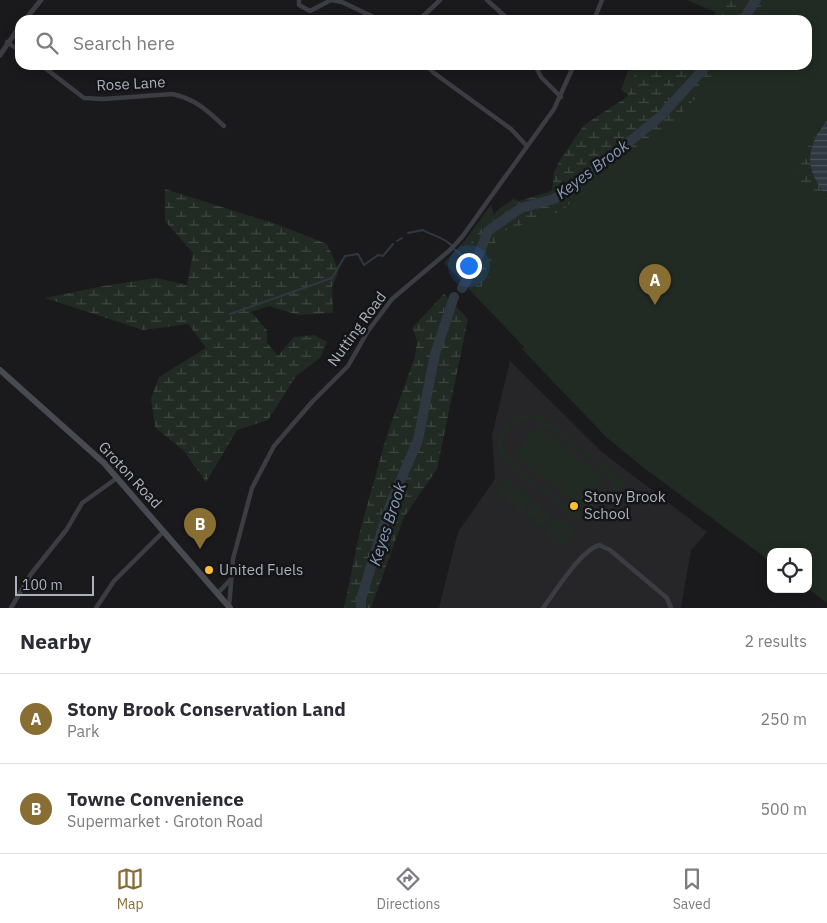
<!DOCTYPE html>
<html lang="en">
<head>
<meta charset="utf-8">
<style>
	body { margin:0; font-family:"IBM Plex Sans",sans-serif; background:#f2f2f3; color:#2b2b33 }
	.controls { position:absolute; right:15px; bottom:15px; display:grid; overflow:hidden; border-radius:10px; box-shadow:0 2px 12px #0003 }
	.controls button { width:45px; height:45px; display:grid; place-items:center; padding:0; border:0; border-bottom:1px solid #e1e1e2; background:#fff; color:#2b2b33; font:25px sans-serif }
	.scale { position:absolute; left:15px; bottom:12px; width:79px; box-sizing:border-box; padding-left:5px; border:2px solid #acb0bc; border-top:0; font-size:14px; line-height:18px; white-space:nowrap; color:#acb0bc; -webkit-text-stroke:4px #151517; paint-order:stroke }
	.you { position:absolute; left:468px; top:265px; width:18px; height:18px; margin:-12px; border:4px solid #fff; border-radius:50%; background:#1a73e8; box-shadow:0 0 0 8px #1a73e833 }
	.badge { display:grid; place-items:center; width:32px; height:32px; border-radius:50%; background:#896e33; color:#fff; font-size:16px; font-weight:700 }
	.pin { position:absolute; translate:-50% -41px; filter:drop-shadow(0 1px 2px #0008) }
	.pin::after { content:''; position:absolute; top:26px; width:18px; height:15px; background:inherit; clip-path:polygon(0 0,100% 0,50% 100%) }
	.list { margin:0; padding:0; list-style:none }
	h2 { display:flex; justify-content:space-between; align-items:center; height:65px; margin:0; padding:0 20px; font-size:21px }
	h2 small { font-size:16px; font-weight:400; color:#7c7c81 }
	.list li { display:grid; grid-template-columns:32px 1fr auto; gap:15px; align-items:center; box-sizing:border-box; height:90px; padding:0 20px; border-top:1px solid #e1e1e2 }
	.list b { display:block; font-size:19px; white-space:nowrap }
	.list p { margin:0; font-size:16px; white-space:nowrap; color:#7c7c81 }
	.list em { font-size:16px; font-style:normal; color:#7c7c81 }
	.icon { flex:none; width:28px; height:28px; fill:none; stroke:currentColor; stroke-width:2; stroke-linecap:round; stroke-linejoin:round }
	.map { position:relative; flex:none; width:827px; height:608px; overflow:hidden }
	.search { position:absolute; background:#fff; box-shadow:0 2px 12px #0003; left:15px; right:15px; top:15px; height:55px; display:flex; align-items:center; gap:12px; box-sizing:border-box; padding:0 18px; border-radius:15px; color:#7c7c81; font-size:19px }
	.sheet { height:245px; background:#fff }
	nav { display:flex; justify-content:space-around; align-items:center; box-sizing:border-box; height:70px; border-top:1px solid #e1e1e2; background:#fff; font-size:14px; color:#7c7c81 }
	nav a { display:grid; justify-items:center; gap:2px }
	nav .on { color:#896e33 }
	.map>svg:first-child { display:block }
	.built { fill:#262629 }
	.green { fill:#212b23; fill-rule:evenodd }
	.wetland { fill:url(#wetland-marsh) }
	.water { fill:url(#water-rules) }
	.lines { fill:none; stroke-linecap:round; stroke-linejoin:round }
	.stream { stroke:#2f3841; stroke-width:2 }
	.river { stroke:#2f3841; stroke-width:10 }
	.minor { stroke:#3c3d43; stroke-width:4.5 }
	.tertiary { stroke:#3c3d43; stroke-width:5 }
	.secondary { stroke:#484a52; stroke-width:6 }
	.poi-dot { fill:#fbbf33; stroke:#151517; stroke-width:2 }
	.labels { text-anchor:middle; stroke-width:5; stroke-linejoin:round; paint-order:stroke }
	.street-label { font-size:15px; fill:#acb0bc; stroke:#151517 }
	.poi-label { font-size:15px; fill:#acb0bc; stroke:#151517; text-anchor:start }
	.water-label { font-size:16px; font-style:italic; fill:#829db8; stroke:#151517 }
</style>
</head>
<body>
<div class="map">
<svg width="827" height="608" viewBox="0 0 827 608">
	<defs>
		<pattern id="wetland-marsh" width="20" height="14" patternUnits="userSpaceOnUse" patternTransform="scale(1.25)"><rect width="20" height="14" fill="#212b23"/><path d="M1 5h8M5 5V1M11 12h8M15 12V8" fill="none" stroke="#3f4741"/></pattern>
		<pattern id="water-rules" width="6" height="5" patternUnits="userSpaceOnUse" patternTransform="scale(1.25)"><rect width="6" height="5" fill="#2f3841"/><path d="M0 2.5h6" fill="none" stroke="#4a525a"/></pattern>
	</defs>
	<rect width="100%" height="100%" fill="#1a1a1c"/>
	<path class="built" d="M510,361l92,91 105,80 -16,18 -10,58h-242l19,-76 37,-53 -3,-44z"/>
	<g class="green">
		<path d="M687,0h140v120l-8,10 -6,48 14,13v412l-19,-14v-37h-37v10l-127,-94 -38,-31 -84,-88 2,-2 -80,-84 22,-24 25,-34 5,16 37,-9 102,-112 -14,-10 9,-25h177v-45h-94l2,-8z"/>
		<path d="M529,413l13,4 86,66 -5,4 -4,-2c2,25 -18,41 -43,34l-70,-55 -8,-13 1,-17 3,-7 12,-10zM530,418c14,4 75,50 81,62 13,28 -17,45 -42,26 -14,-11 -57,-39 -64,-54 -3,-7 -2,-15 2,-22 5,-8 14,-11 23,-12z"/>
		<path d="M536,425l69,53 -24,30 -66,-52z"/>
		<path d="M507,478l7,6 -11,14 -7,-5z"/>
		<path d="M516,486l7,5 -12,14 -6,-5z"/>
		<path d="M525,492l7,6 -11,14 -7,-5z"/>
		<path d="M536,500l7,6 -12,14 -7,-5z"/>
		<path d="M545,508l6,5 -11,14 -7,-5z"/>
		<path d="M556,516l10,8 -13,15 -9,-7z"/>
		<path d="M567,524l9,7 -13,16 -8,-6z"/>
	</g>
	<g class="wetland">
		<path d="M724,0h44l-12,20h-35z"/>
		<path d="M643,65h80l-27,33 -47,48 -51,33 -38,33 -62,21 -5,19 -4,28 -12,10 -22,-25c18,-23 33,-52 59,-66l5,2 33,-10 2,-19 6,-12 24,-35 43,-28 9,-26z"/>
		<path d="M817,131c-9,24 -11,38 6,60h4v11l-25,-10 -6,-12 10,-30z"/>
		<path d="M165,189l114,36 48,19 12,27 -7,16 1,26 -35,2 -29,-9 -18,6 16,18v13l11,13 16,-19 20,-2 13,7 -7,16 -24,18 -28,44 -31,10 -31,52 -22,-31 -29,-24 -4,-29 8,-21 47,-29 -18,-24 -45,6 -98,-32 58,-12 53,-8 31,7 6,-32 -28,-32z"/>
		<path d="M444,294l24,25 -31,150 -33,48 -33,91h-27l16,-77 26,-93 29,-82 2,-16 -5,-12z"/>
	</g>
	<path class="water" d="M827,120v71h-4c-20,-25 -15,-47 4,-71z"/>
	<g class="lines">
		<g class="stream">
			<path d="M408,233l15,-3c8,5 22,8 28,15"/>
			<path d="M397,241l5,-3"/>
			<path d="M454,249l20,16"/>
			<path d="M230,314l102,-36 13,-22 13,-2 6,11 14,-10 5,1 10,-12"/>
		</g>
		<g class="river">
			<path d="M743,20l13,-20"/>
			<path d="M462,288l10,-17 16,-40 33,-23 33,-9 47,-34 61,-50 45,-50"/>
			<path d="M361,608v-9l29,-94 28,-65 17,-86 19,-57"/>
		</g>
		<g class="minor">
			<path d="M299,0v5l11,6 21,-11 11,2 38,18"/>
			<path d="M487,0l22,20"/>
			<path d="M419,20l21,-20"/>
			<path d="M594,20l8,-20"/>
			<path d="M7,42l13,9"/>
			<path d="M41,65l43,33 19,1 69,-5c22,4 36,17 52,32"/>
			<path d="M426,65l8,8 77,56 16,17"/>
			<path d="M535,65l6,12 20,20"/>
			<path d="M218,593l13,-14"/>
			<path d="M229,607l4,-48 19,-71 22,-42 38,-44 36,-36 20,-35 24,-32 58,-49 12,-13 92,-128 20,-44"/>
			<path d="M11,608l20,-34 36,-45 15,-26 35,-25"/>
			<path d="M96,608l18,-27 50,-50"/>
			<path d="M543,608c13,-17 37,-57 56,-63l11,5 57,48 4,10"/>
		</g>
		<g class="tertiary">
			<path d="M25,20l16,-20"/>
			<path d="M0,55l20,-29"/>
		</g>
		<path class="secondary" d="M0,370l104,93 126,145"/>
	</g>
	<g class="poi-dot">
		<circle cx="574" cy="506" r="5"/>
		<circle cx="209" cy="570" r="5"/>
	</g>
	<g class="labels">
		<g class="street-label">
			<text transform="translate(131 84) rotate(-3)" y="5">Rose Lane</text>
			<text transform="translate(357 329) rotate(-54)" y="5">Nutting Road</text>
			<text transform="translate(130 475) rotate(47)" y="5">Groton Road</text>
		</g>
		<g class="poi-label">
			<text x="584" y="502">Stony Brook<tspan x="584" dy="17">School</tspan></text>
			<text x="219" y="575">United Fuels</text>
		</g>
		<g class="water-label">
			<text transform="translate(592 169) rotate(-37)" y="6">Keyes Brook</text>
			<text transform="translate(387 524) rotate(-72)" y="6">Keyes Brook</text>
		</g>
	</g>
</svg>
<div class="controls">
<button><svg class="icon" aria-label="locate" viewBox="0 0 24 24"><circle cx="12" cy="12" r="6"/><path d="M12 2v4M12 18v4M2 12h4M18 12h4"/></svg></button>
</div>
<div class="scale">100 m</div>
<div class="you"></div>
<div class="pin badge" style="left:655px;top:305px">A</div>
<div class="pin badge" style="left:200px;top:549px">B</div>
<div class="search"><svg class="icon" aria-label="search" viewBox="0 0 24 24"><circle cx="10" cy="10" r="6"/><path d="M15 15l6 6"/></svg>Search here</div>
</div>
<section class="sheet">
<h2>Nearby<small>2 results</small></h2>
<ul class="list">
<li><span class="badge">A</span><div><b>Stony Brook Conservation Land</b><p>Park</p></div><em>250 m</em></li>
<li><span class="badge">B</span><div><b>Towne Convenience</b><p>Supermarket · Groton Road</p></div><em>500 m</em></li>
</ul>
</section>
<nav>
<a class="on"><svg class="icon" aria-label="map" viewBox="0 0 24 24"><path d="M3 6l6-2 6 2 6-2v14l-6 2-6-2-6 2zM9 4v14M15 6v14"/></svg>Map</a>
<a><svg class="icon" aria-label="directions" viewBox="0 0 24 24"><path d="M12 3l9 9-9 9-9-9zM9 14v-3h6M13 9l2 2-2 2"/></svg>Directions</a>
<a><svg class="icon" aria-label="saved" viewBox="0 0 24 24"><path d="M7 4h10v16l-5-4-5 4z"/></svg>Saved</a>
</nav>
</body>
</html>
